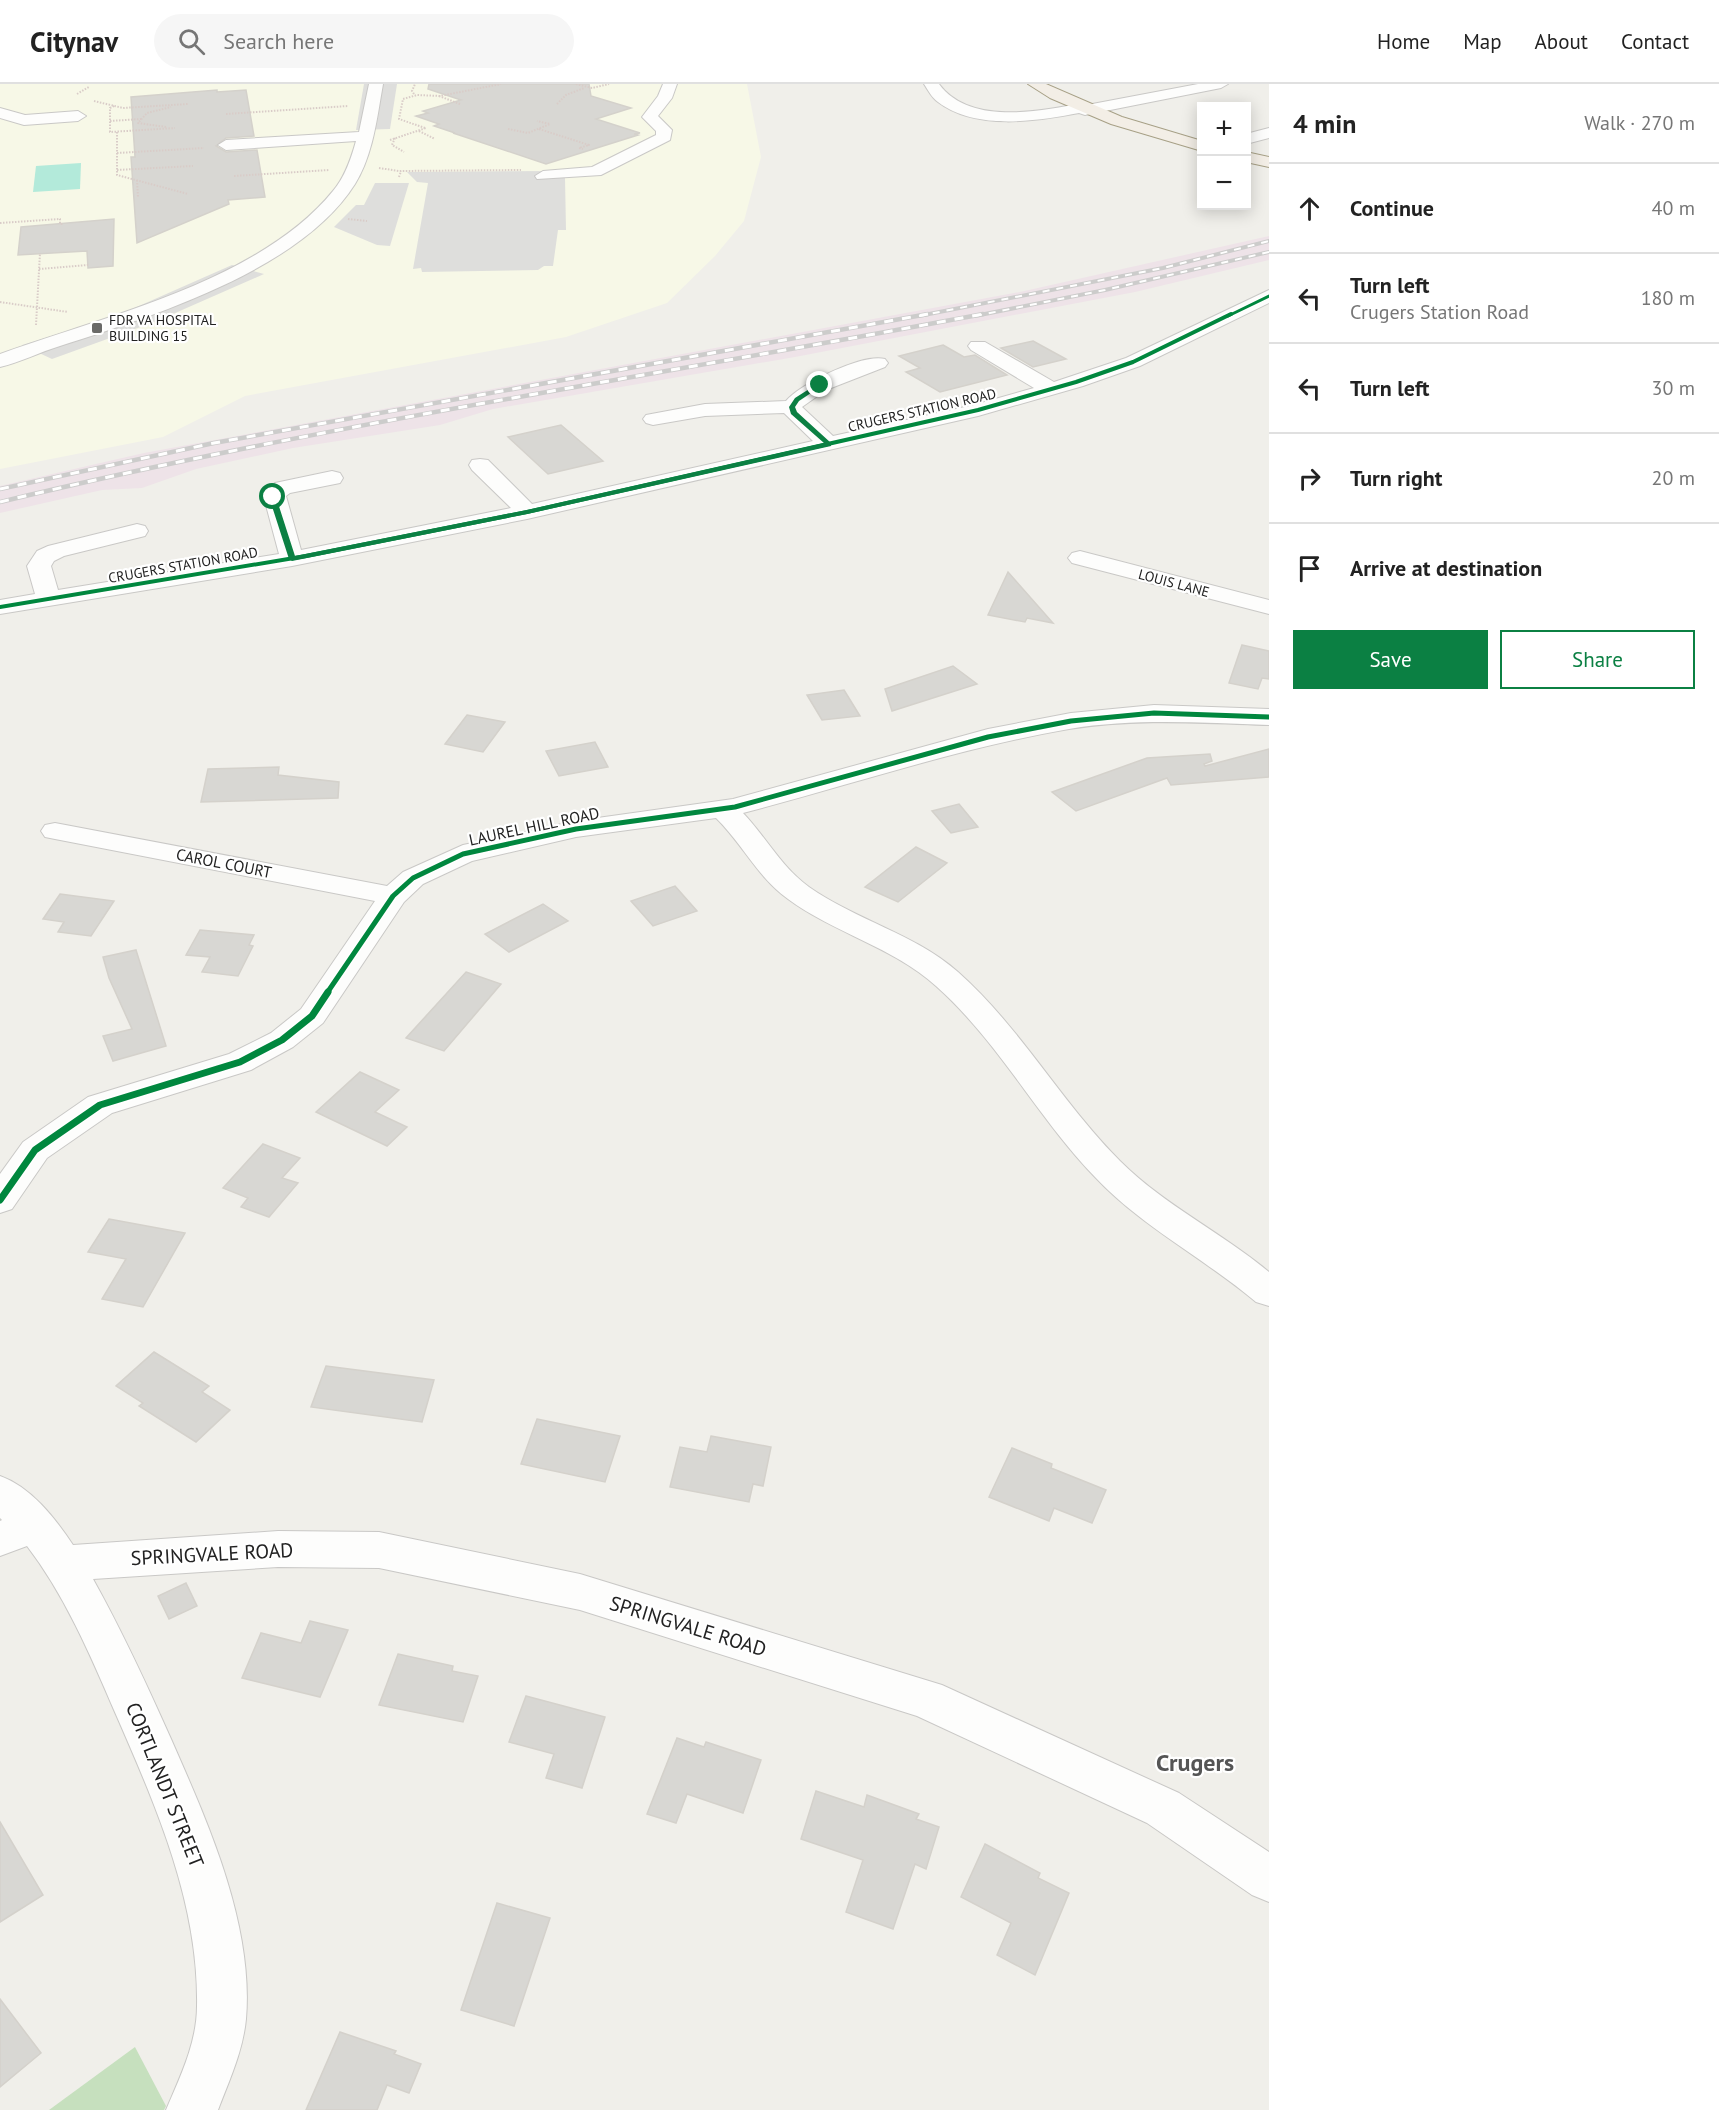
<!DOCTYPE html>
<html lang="en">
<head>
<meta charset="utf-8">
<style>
	body { margin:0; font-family:"PT Sans",sans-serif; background:#f6f6f6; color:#222 }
	.controls { position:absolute; right:18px; top:18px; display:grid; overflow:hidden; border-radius:0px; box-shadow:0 3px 15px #0003 }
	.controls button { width:54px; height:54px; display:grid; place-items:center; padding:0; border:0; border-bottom:2px solid #e0e0e0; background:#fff; color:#222; font:30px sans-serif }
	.stop { position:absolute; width:18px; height:18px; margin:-14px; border:4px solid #0b8043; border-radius:50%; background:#fff }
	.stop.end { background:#0b8043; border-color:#fff; box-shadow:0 2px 6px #0008 }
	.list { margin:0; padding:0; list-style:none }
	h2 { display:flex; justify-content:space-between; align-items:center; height:78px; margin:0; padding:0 24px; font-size:26px }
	h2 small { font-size:20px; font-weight:400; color:#767676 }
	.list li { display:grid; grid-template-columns:39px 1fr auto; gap:18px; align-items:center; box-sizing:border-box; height:90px; padding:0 24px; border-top:2px solid #e0e0e0 }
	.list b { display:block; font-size:22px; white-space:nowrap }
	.list p { margin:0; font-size:20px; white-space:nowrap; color:#767676 }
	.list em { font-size:20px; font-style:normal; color:#767676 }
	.actions { display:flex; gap:12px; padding:18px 24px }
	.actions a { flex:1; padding:14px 0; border:2px solid #0b8043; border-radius:0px; text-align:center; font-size:21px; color:#0b8043 }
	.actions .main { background:#0b8043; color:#fff }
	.icon { flex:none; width:33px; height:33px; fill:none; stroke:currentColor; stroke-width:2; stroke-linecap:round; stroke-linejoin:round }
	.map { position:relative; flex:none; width:1269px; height:2026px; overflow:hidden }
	header { display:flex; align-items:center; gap:36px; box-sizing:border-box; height:84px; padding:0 30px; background:#fff; border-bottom:2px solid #e0e0e0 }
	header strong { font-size:28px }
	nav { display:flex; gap:33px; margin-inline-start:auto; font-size:21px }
	.search { width:420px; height:54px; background:#f6f6f6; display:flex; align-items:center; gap:15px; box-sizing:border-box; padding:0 21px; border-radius:33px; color:#767676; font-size:22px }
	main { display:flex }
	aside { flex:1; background:#fff }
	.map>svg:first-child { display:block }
	.industrial { fill:#eee3e8 }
	.education { fill:#f7f8e7 }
	.religious { fill:#dededc }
	.forest { fill:#c6e0be }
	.pitch { fill:#b3eada }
	.building { fill:#d8d7d3; stroke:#d4d1cb; stroke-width:1.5 }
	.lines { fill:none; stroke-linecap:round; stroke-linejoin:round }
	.minor-casing { stroke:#c9c8c6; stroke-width:2 }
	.major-casing { stroke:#a7a086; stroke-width:2 }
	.path { stroke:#d9ccc8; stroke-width:2; stroke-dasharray:1.5 1.5; stroke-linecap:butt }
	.minor { fill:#fdfdfc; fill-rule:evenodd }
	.major { fill:#f3eee6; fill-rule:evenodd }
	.rail-far1-casing { stroke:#cccccb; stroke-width:4 }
	.rail-casing { stroke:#cccccb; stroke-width:4.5 }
	.rail-far1 { stroke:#fff; stroke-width:2; stroke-dasharray:7; stroke-linecap:butt }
	.rail { stroke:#fff; stroke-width:3; stroke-dasharray:9; stroke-linecap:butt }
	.cycleway-far3-casing { stroke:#fff; stroke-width:5 }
	.cycleway-far2-casing { stroke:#fff; stroke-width:6 }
	.cycleway-far1-casing { stroke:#fff; stroke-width:8 }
	.cycleway-casing { stroke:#fff; stroke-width:10 }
	.cycleway-far3 { stroke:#00873e; stroke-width:3 }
	.cycleway-far2 { stroke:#00873e; stroke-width:4 }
	.cycleway-far1 { stroke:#00873e; stroke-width:5 }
	.cycleway { stroke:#00873e; stroke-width:7 }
	.route { fill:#0b8043 }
	.poi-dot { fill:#6a6a68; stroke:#fff; stroke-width:2 }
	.labels { text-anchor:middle; stroke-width:4.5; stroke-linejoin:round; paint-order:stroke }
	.far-poi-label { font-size:14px; fill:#222; stroke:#fff; text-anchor:start }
	.far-street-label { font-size:14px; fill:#222; stroke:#fff }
	.street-label { font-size:16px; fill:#222; stroke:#fff }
	.near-street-label { font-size:20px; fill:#222; stroke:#fff }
	.near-quarter-label { font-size:24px; font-weight:bold; fill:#555; stroke:#fff }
</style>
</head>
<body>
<header>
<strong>Citynav</strong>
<div class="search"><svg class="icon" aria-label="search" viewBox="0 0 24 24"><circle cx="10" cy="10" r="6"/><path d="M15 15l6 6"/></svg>Search here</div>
<nav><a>Home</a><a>Map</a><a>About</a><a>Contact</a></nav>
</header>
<main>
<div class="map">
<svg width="1269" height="2026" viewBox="0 0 1269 2026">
	<rect width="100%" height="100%" fill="#f0efea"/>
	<path class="industrial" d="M1269,152v24l-134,32 -340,65 -302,52 -53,16 -147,23 -97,21 -54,19 -40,2 -102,23v-27l144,-33 876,-161z"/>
	<path class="education" d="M0,0h747l14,73 -17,64 -29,35 -48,47 -101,34 -321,59 -82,41 -163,32z"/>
	<g class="religious">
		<path d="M364,0h33l-7,45 -34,1z"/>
		<path d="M553,87v5l12,2 1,52h-8l-5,36h-9l-6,4 -116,2 -1,-4 -8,1 15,-86 -11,-1 -10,-10z"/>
		<path d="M375,99h34l-19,63 -13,-1 -43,-18 22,-22h8z"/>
		<path d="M232,181l32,9 -107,47 -105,38 -30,-14 92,-28z"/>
	</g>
	<path class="forest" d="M135,1963l31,59 -2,4h-115z"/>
	<path class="pitch" d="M81,79l-1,26 -47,3 3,-26z"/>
	<g class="building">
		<path d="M429,0h160l2,12 40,12 -35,11 44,14 -6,1 4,1 -92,29 -93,-31h2l-21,-7 5,-2 -23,-8 12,-3 -5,-2 38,-11 -33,-11z"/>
		<path d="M217,6v2l29,-2 8,46 -28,2 -10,8 10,6 31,-2 8,47 -37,3 1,4 -92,39 -6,-86h4l-4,-60z"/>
		<path d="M114,135l-1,47 -25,2 -1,-17 -69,4 3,-28z"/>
		<path d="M1033,257l33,18 -33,8 -32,-19z"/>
		<path d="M943,261l21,12 11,-2 32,20 -67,17 -34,-20 14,-4 -21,-12z"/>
		<path d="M561,341l42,36 -55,13 -40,-37z"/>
		<path d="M1008,488l45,51 -26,-5 -2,4 -37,-7z"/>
		<path d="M1242,561l27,6v28l-7,-1 -4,11 -29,-6z"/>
		<path d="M953,582l24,18 -85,27 -7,-22z"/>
		<path d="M844,606l16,26 -38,4 -15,-25z"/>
		<path d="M467,631l38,7 -22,30 -38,-8z"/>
		<path d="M595,658l13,25 -49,9 -13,-25z"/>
		<path d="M1269,665v28l-98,8 -4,-7 -91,33 -24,-19 95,-34 63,-4 2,7 -8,3 1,2z"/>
		<path d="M279,683l-1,8 61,7 -1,16 -137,4 7,-33z"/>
		<path d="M959,720l19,23 -27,6 -19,-22z"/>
		<path d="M916,763l31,16 -49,39 -33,-15z"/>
		<path d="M675,802l22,25 -44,15 -22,-25z"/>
		<path d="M60,810l54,7 -23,35 -33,-4 6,-10 -21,-3z"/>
		<path d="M543,820l25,17 -59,31 -24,-18z"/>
		<path d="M200,846l54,5 -5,10 4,1 -15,30 -36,-4 8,-15 -24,-2z"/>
		<path d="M136,866l30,96 -53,15 -10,-25 29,-7 -23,-51 -6,-21z"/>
		<path d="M466,888l35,12 -57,67 -38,-13z"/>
		<path d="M360,988l39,18 -24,22 32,15 -20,19 -71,-34z"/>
		<path d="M263,1060l37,14 -18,20 16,5 -29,34 -28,-10 7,-9 -25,-10z"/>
		<path d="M109,1135l76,14 -42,74 -41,-8 24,-40 -38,-7z"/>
		<path d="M154,1268l55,34 -7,6 28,18 -34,32 -57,-36 4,-3 -27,-17z"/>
		<path d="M326,1282l108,14 -12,42 -111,-15z"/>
		<path d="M537,1335l83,17 -15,46 -84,-18z"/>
		<path d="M711,1352l60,11 -8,39 -10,-2 -4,18 -79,-15 10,-40 27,5z"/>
		<path d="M1012,1364l40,16 -1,4 55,22 -14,33 -38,-15 -5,13 -60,-24z"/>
		<path d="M186,1499l11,23 -28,13 -11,-23z"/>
		<path d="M310,1537l38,9 -28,67 -78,-19 19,-45 40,10z"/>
		<path d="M398,1570l55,12 -1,5 26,5 -15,46 -84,-17z"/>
		<path d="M526,1612l79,21 -23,71 -36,-10 8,-24 -45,-12z"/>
		<path d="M677,1654l27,9 2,-5 55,18 -18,53 -56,-19 -11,29 -29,-9z"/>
		<path d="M816,1707l48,16 3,-12 52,19 -3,5 23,8 -13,42 -11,-5 -22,65 -47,-17 17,-52 -62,-21z"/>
		<path d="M0,1738l43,73 -43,27z"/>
		<path d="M985,1760l55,29 -2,5 31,15 -34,82 -38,-20 14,-32 -50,-26z"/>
		<path d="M497,1819l53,15 -36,108 -53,-16z"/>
		<path d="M0,1915l41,54 -41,34z"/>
		<path d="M340,1948l56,19 -2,3 27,10 -12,29 -22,-8 -10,25h-71z"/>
	</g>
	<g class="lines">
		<defs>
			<g id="minor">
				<path d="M369,0h14c-6,34 -10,71 -28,100 -54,86 -202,132 -295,162 -20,6 -39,16 -60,21v-13c105,-38 260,-73 333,-163 12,-14 18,-32 23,-50l-130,9 -8,-5 8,-5 133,-8z"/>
				<path d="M663,0h14l-5,14 -14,18 14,14 -2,10 -69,35 -64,4 -2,-3 8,-5 49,-4 64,-32v-4l-14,-14 16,-21z"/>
				<path d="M924,0h15c30,41 99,28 143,19l5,2 111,-21h30l-7,4 -136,27 -6,-2c-42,8 -103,18 -141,-11 -6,-4 -10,-12 -14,-18z"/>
				<path d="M0,24l25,7 53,-4 8,5 -8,5 -54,4 -24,-7z"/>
				<path d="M1269,44v10l-23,6v-10z"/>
				<path d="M1269,206v13l-129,63 -57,20 -105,30 -451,103 -235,47 -292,48v-14l35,-6 -8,-28 10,-15 11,-5 89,-22 8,2 3,5 -3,5 -81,20 -10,5 -3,5 7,24 221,-36 -16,-60 12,-11 57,-12 8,2 3,5 -3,5 -50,10 -4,3 15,54 210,-42 -39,-38 -3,-5 3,-5 8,-1 8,1 44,44 281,-63 -29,-28 -79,3 -52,9 -7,-2 -3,-4 3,-4 59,-11 81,-3c14,-17 77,-48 99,-42l3,4 -3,4 -59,23 -24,17 31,29 141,-31 60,-17 -63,-38 -3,-4 3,-4h14l69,40 72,-24z"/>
				<path d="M1080,467l189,49v14l-197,-51 -4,-5 4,-5z"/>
				<path d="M1154,621l115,4v16c-67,-2 -134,-7 -200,4 -111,19 -218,56 -326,84 23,24 39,55 66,74 47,33 106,47 149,85 63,56 103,130 162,189 44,44 101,71 149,111v34l-13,-4c-52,-44 -114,-75 -161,-125 -58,-60 -96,-135 -159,-191 -43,-39 -102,-53 -148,-87 -30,-21 -46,-56 -72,-81l-140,19 -104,24 -49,23 -19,18 -81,121 -30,24 -42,23 -139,43 -65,45 -35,51 -12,4v-39l23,-32 65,-45 141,-43 42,-21 30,-24 74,-108 -320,-62 -10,-2 -4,-6 4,-6 10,-2 332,63 16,-14 60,-27 113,-24 157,-22 255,-70 83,-16z"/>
				<path d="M0,1392c31,11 55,42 73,69l205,-14 101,1 201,42 362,111 237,108 90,59v50l-17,-7 -105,-72 -230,-107 -337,-106 -201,-42 -101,-1 -185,12c29,52 54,106 78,160 37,84 83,186 75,280 -3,32 -17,62 -28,91h-52c14,-33 31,-67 31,-104 2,-104 -42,-202 -83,-296 -24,-56 -50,-116 -87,-164l-27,10v-35l2,-1 -2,-2z"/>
			</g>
			<g id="major">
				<path d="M1028,0h18l76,33 80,24v10l-91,-27 -61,-26z"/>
				<path d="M1246,68l23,5v10l-23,-5z"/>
			</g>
		</defs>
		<use href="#minor" class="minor-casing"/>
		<use href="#major" class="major-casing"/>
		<g class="path">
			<path d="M576,0l16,4 17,-4"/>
			<path d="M77,10l12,-7"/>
			<path d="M414,10l-2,-3 3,-7"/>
			<path d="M439,12l21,8"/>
			<path d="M94,17l29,7 65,-4"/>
			<path d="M557,20l9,-9 18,-7"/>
			<path d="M114,22l-4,2v24l65,-4"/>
			<path d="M226,30l122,-8"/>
			<path d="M110,37l31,-2"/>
			<path d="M166,43l-28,-4 9,-10 24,-6"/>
			<path d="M425,44l-26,-9 4,-20 14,-4 23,1 61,-12"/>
			<path d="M508,45l20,4 22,-9 -13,-3"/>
			<path d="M539,45l50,16 -10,3 4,1"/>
			<path d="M419,47l16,8"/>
			<path d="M117,48v43l71,19"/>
			<path d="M395,54l-3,7 12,7"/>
			<path d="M390,56l36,-12"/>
			<path d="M117,69l87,-5"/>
			<path d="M379,84l20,3 122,-1"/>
			<path d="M117,86l76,-4"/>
			<path d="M234,92l95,-6"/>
			<path d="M399,93l2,-6"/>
			<path d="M137,96l1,17"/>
			<path d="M348,135l19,2"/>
			<path d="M0,139l60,-4v5h3"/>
			<path d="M39,185l49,-4"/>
			<path d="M0,218l68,10"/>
			<path d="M36,241l4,-72"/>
		</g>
		<use href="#minor" class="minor"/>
		<use href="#major" class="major"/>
		<defs>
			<g id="rail-far1">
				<path d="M919,232l244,-48 106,-27"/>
				<path d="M975,232l130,-26 164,-38"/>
			</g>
			<g id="rail">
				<path d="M0,405l214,-46 714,-129"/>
				<path d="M0,418c325,-78 655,-126 983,-188"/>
			</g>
		</defs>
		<use href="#rail-far1" class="rail-far1-casing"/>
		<use href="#rail" class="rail-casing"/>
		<use href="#rail-far1" class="rail-far1"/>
		<use href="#rail" class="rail"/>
		<defs>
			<path id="cycleway-far3" d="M1228,232l41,-20"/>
			<path id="cycleway-far2" d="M0,523l306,-51 221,-44 451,-102 98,-28 57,-20 98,-48"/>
			<path id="cycleway-far1" d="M327,909l66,-97 20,-18 50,-24 113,-25 159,-22 253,-70 83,-16 83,-8 115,4"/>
			<path id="cycleway" d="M0,1116l35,-50 65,-45 140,-43 42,-22 30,-24 16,-24"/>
		</defs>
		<use href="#cycleway-far3" class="cycleway-far3-casing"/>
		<use href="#cycleway-far2" class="cycleway-far2-casing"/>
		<use href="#cycleway-far1" class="cycleway-far1-casing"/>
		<use href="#cycleway" class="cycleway-casing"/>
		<use href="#cycleway-far3" class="cycleway-far3"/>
		<use href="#cycleway-far2" class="cycleway-far2"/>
		<use href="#cycleway-far1" class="cycleway-far1"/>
		<use href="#cycleway" class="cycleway"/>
	</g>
	<path class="route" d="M817,300l6,1 -24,16 -4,6 2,5 34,31v3l-304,68 -235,47 -3,-2 -20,-62 4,-2 3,2 19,59 232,-46 297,-67 -33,-29 -2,-7 6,-9z"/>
	<rect class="poi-dot" x="91" y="238" width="12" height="12" rx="3"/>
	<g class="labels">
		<g class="far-poi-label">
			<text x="109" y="241">FDR VA HOSPITAL<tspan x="109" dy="16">BUILDING 15</tspan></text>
		</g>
		<g class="far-street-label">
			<text transform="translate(922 326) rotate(-13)" y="5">CRUGERS STATION ROAD</text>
			<text transform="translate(183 481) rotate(-10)" y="5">CRUGERS STATION ROAD</text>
			<text transform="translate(1174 499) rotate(15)" y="5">LOUIS LANE</text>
		</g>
		<g class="street-label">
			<text transform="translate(534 742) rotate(-12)" y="6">LAUREL HILL ROAD</text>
			<text transform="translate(224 779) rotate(11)" y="6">CAROL COURT</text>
		</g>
		<g class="near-street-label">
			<text transform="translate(212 1470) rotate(-3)" y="7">SPRINGVALE ROAD</text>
			<text transform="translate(688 1542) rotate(17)" y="7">SPRINGVALE ROAD</text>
			<text transform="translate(165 1701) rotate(68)" y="7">CORTLANDT STREET</text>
		</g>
		<g class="near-quarter-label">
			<text x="1195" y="1687">Crugers</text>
		</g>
	</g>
</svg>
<div class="controls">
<button>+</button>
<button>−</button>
</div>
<div class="stop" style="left:273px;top:413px"></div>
<div class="stop end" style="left:820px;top:301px"></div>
</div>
<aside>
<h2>4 min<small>Walk · 270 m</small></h2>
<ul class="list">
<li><svg class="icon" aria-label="ahead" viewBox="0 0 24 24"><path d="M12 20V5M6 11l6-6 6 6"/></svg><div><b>Continue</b></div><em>40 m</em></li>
<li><svg class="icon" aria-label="left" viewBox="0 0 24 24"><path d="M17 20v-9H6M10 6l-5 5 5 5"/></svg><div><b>Turn left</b><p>Crugers Station Road</p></div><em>180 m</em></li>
<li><svg class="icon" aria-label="left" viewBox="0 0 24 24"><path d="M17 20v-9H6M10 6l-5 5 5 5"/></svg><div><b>Turn left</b></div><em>30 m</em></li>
<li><svg class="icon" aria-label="right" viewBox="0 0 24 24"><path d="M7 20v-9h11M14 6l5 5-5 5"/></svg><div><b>Turn right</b></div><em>20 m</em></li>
<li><svg class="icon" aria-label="arrive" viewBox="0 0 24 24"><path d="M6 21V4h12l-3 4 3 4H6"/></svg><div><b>Arrive at destination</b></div></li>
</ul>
<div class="actions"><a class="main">Save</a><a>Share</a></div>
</aside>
</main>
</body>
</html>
